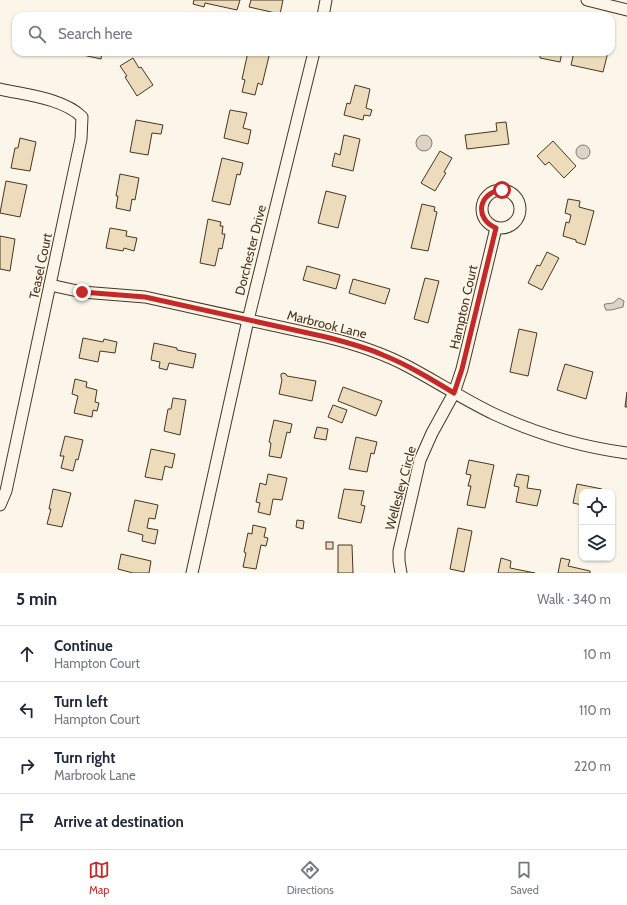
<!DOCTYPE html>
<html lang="en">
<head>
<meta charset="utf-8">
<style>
	body { margin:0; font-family:Cabin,sans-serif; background:#f2f2f3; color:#1f2937 }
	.controls { position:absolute; right:12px; bottom:12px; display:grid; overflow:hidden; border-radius:8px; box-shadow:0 1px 3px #0004 }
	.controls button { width:36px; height:36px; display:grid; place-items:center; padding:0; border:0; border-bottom:1px solid #e0e1e3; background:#fff; color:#1f2937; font:20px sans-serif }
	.stop { position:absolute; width:12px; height:12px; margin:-9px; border:3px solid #c62828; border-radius:50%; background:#fff }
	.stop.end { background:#c62828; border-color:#fff; box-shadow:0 1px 4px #0008 }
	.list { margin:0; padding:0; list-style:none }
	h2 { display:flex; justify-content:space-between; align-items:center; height:52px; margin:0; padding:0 16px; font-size:17px }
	h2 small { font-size:13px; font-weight:400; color:#747a83 }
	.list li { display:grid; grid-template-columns:26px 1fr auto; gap:12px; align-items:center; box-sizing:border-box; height:56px; padding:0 16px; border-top:1px solid #e0e1e3 }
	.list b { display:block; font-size:15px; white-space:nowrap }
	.list p { margin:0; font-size:13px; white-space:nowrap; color:#747a83 }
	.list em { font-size:13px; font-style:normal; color:#747a83 }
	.icon { flex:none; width:22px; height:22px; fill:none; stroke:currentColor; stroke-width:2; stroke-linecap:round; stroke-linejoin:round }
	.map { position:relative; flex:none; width:627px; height:573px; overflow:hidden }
	.search { position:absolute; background:#fff; box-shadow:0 1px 3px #0004; left:12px; right:12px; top:12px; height:44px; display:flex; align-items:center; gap:10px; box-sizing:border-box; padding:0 14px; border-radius:12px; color:#747a83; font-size:15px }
	.sheet { height:276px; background:#fff }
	nav { display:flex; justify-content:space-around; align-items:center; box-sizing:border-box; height:56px; border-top:1px solid #e0e1e3; background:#fff; font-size:11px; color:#747a83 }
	nav a { display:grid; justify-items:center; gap:2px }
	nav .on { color:#c62828 }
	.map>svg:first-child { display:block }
	.water { fill:#dcd4c6; stroke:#887966 }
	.building { fill:#ecdcbc; stroke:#4a3520 }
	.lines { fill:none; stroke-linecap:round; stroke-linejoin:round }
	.street-casing { stroke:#4a3520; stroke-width:13 }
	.street { stroke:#fbf6e9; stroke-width:11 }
	.route { stroke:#c62828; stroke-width:5 }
	.labels { text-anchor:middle; stroke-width:3; stroke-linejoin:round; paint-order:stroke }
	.street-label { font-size:13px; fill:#4a3520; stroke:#fbf6e9 }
</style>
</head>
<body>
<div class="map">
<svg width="627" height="573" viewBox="0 0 627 573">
	<rect width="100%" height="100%" fill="#fbf6e9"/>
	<g class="water">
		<circle cx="424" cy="143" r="8"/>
		<circle cx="583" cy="152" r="7"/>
		<path d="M619,298l5,3 -1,6c-6,1 -11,4 -17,3l-2,-5 1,-1 8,-1z"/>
	</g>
	<g class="building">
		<path d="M194,0h46l-3,10 -32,-7 -1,4 -11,-3z"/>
		<path d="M251,0h32l-3,14 -31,-7z"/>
		<path d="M35,52h13v3z"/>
		<path d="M69,52h33l-1,7z"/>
		<path d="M248,52h22l-8,33 -4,-2 -3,12 -13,-3 3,-12 -3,-1z"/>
		<path d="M473,52h27v2z"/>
		<path d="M530,52h32l-2,10 -20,-4v-3l-10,-2z"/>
		<path d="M574,52h34l-5,20 -32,-7z"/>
		<path d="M133,58l6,10 2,-1 12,18 -16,11 -12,-19 2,-1 -7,-10z"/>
		<path d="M355,85l15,4 -4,19 6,2 -2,6 -6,-1 -1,5 -19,-5 3,-12 3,1z"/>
		<path d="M230,110l17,3 -4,15 8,2 -3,14 -24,-6z"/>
		<path d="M136,120l27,5 -2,9 -9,-1 -4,22 -18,-3z"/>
		<path d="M506,122l3,22 -42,5 -2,-14 32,-4 -1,-8z"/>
		<path d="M344,135l16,4 -7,32 -21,-5 3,-13 5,2z"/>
		<path d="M20,138l16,4 -6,29 -19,-3 4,-20h3z"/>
		<path d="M553,141l23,25 -12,12 -15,-16 -4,3 -8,-9z"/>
		<path d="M440,151l12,7 -8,14 2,1 -11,18 -14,-8z"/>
		<path d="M222,158l21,5 -3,12 -3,-1 -7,31 -18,-4z"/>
		<path d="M120,174l19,4 -4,22 -3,-1 -2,12 -14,-3 2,-12h-2z"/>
		<path d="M6,181l21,4 -7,32 -20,-4z"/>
		<path d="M326,191l20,5 -8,32 -20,-5z"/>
		<path d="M568,199l12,2 -1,6 15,4 -9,34 -9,-3v-2l-13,-4 3,-14 3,1 2,-8 -6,-2z"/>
		<path d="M422,204l13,3 -1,4 3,1 -9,39 -17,-3z"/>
		<path d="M208,219l13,3 -1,4h3l-1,8h3l-3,15 -3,-1 -4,18 -15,-3z"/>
		<path d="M110,228l17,3 -1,5 11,2 -3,13 -10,-3 -1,3 -17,-3z"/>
		<path d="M0,236l15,3 -5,32 -10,-2z"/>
		<path d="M547,252l12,6 -17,32 -14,-7 9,-18 3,1z"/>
		<path d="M307,266l33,9 -4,14 -33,-9z"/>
		<path d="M425,278l14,3 -11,42 -14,-4z"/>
		<path d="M353,279l37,10 -5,15 -36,-11z"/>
		<path d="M519,329l18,4 -9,43 -18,-4z"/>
		<path d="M83,338l20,4 1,-3 13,3 -2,11 -15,-2 -2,11 -19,-4z"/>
		<path d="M154,343l23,5v2l19,4 -3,14 -24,-5 -2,7 -8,-2 1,-6 -9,-2z"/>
		<path d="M565,364l28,8 -7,27 -29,-9z"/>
		<path d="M283,373l3,1 1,2 29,5 -4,20 -33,-7 3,-14 -1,-3v-3z"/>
		<path d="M75,379l12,3 -1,5 11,3 -2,12 4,1 -2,8 -4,-1 -1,7 -18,-4 4,-17 -6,-2z"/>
		<path d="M343,387l39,14 -6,15 -38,-15z"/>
		<path d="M627,392v15h-2z"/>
		<path d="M173,398l13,2 -6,35 -16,-4 4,-22h3z"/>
		<path d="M333,405l14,5 -5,13 -14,-6z"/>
		<path d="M274,420l18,4 -2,9 -3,-1 -6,26 -12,-2 2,-13 -2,-1z"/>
		<path d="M317,427l11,2 -2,11 -12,-2z"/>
		<path d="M65,436l18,4 -5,20 -2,-1 -3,12 -12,-3 3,-12h-4z"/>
		<path d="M356,437l21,5 -3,12 -3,-1 -4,19 -18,-3z"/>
		<path d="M151,449l24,5 -3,14 -7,-2 -3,14 -17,-3z"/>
		<path d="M469,460l25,5 -9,43 -18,-3 4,-19h-3l3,-11 -5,-1z"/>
		<path d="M268,474l19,4 -5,22 -9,-1 -3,16 -12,-3 2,-9 -4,-1 4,-19 6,2z"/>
		<path d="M517,474l12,2 -2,12 14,2 -4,16 -21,-4 3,-15 -5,-1z"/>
		<path d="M577,484l25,5 -1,3h-19v13l-9,-2z"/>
		<path d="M53,489l18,4 -9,34 -15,-3 4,-15h-2z"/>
		<path d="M344,489l20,2 -3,14 4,1 -4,17 -23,-5z"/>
		<path d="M135,500l23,5 -3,14 -6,-1 -2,10 11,2 -3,14 -13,-3 1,-6 -15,-4z"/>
		<path d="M297,520l7,1 -1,8 -7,-2z"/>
		<path d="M253,525l13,3 -2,9 4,1 -2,8 -5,-1 -5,24 -13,-2 3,-14 -2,-1 4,-19 4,1z"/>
		<path d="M458,528l14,3 -8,41 -14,-3z"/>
		<rect x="326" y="542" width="7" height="7"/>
		<path d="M338,545h14l1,28h-15z"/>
		<path d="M121,554l30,7 -2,12h-16l-15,-4z"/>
		<path d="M501,558l10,3 -1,7 25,5h-37z"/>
		<path d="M561,558l9,2 -2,6 22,5v2h-32z"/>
	</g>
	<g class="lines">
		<defs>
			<g id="street">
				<path d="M587,0l40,10"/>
				<path d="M323,16l3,-16"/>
				<path d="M0,89c25,6 63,9 82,28l-1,22 -75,352 -6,14"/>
				<circle cx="501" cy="209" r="19"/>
				<path d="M50,285l32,7 63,5 181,40c29,7 57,16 83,30 28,15 56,33 85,47 41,19 88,33 133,39"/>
				<path d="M192,573l56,-253 66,-268"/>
				<path d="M401,573l-2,-12v-10l21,-91 12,-27 22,-40 8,-24 34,-141"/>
			</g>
		</defs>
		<use href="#street" class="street-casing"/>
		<use href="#street" class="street"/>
	</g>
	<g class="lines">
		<path class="route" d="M82,292l63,5 181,40c19,5 39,10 57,18 25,10 48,24 71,38l8,-24 34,-141c-22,-9 -18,-36 6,-38"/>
	</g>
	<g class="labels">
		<g class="street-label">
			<text transform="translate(250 250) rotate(-76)" y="5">Dorchester Drive</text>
			<text transform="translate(40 266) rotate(-78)" y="5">Teasel Court</text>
			<text transform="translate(463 307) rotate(-77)" y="5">Hampton Court</text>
			<text transform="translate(327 324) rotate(14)" y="5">Marbrook Lane</text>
			<text transform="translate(400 488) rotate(-75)" y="5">Wellesley Circle</text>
		</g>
	</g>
</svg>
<div class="controls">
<button><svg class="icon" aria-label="locate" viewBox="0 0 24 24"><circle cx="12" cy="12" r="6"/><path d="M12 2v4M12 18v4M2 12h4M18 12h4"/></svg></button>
<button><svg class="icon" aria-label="layers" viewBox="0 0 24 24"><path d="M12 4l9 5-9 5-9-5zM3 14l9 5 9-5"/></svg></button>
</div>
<div class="stop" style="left:502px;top:190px"></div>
<div class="stop end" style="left:82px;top:292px"></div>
<div class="search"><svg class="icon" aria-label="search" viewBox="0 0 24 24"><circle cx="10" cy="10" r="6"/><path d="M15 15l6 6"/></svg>Search here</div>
</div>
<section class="sheet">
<h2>5 min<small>Walk · 340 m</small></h2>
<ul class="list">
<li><svg class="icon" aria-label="ahead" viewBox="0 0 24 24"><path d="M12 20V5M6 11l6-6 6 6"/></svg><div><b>Continue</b><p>Hampton Court</p></div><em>10 m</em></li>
<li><svg class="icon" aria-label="left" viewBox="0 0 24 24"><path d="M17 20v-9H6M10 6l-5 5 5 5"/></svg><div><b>Turn left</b><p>Hampton Court</p></div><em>110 m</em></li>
<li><svg class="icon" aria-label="right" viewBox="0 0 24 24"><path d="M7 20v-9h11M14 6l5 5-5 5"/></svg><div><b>Turn right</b><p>Marbrook Lane</p></div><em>220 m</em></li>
<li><svg class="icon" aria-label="arrive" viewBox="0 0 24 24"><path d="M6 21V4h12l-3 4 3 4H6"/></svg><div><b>Arrive at destination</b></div></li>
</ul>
</section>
<nav>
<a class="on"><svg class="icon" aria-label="map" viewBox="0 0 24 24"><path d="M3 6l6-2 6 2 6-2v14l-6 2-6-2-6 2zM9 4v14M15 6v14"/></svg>Map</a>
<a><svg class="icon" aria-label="directions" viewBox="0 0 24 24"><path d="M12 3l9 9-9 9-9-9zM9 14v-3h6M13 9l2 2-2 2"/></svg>Directions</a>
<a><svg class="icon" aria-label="saved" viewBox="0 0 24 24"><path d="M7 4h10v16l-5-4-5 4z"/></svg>Saved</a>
</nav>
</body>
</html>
